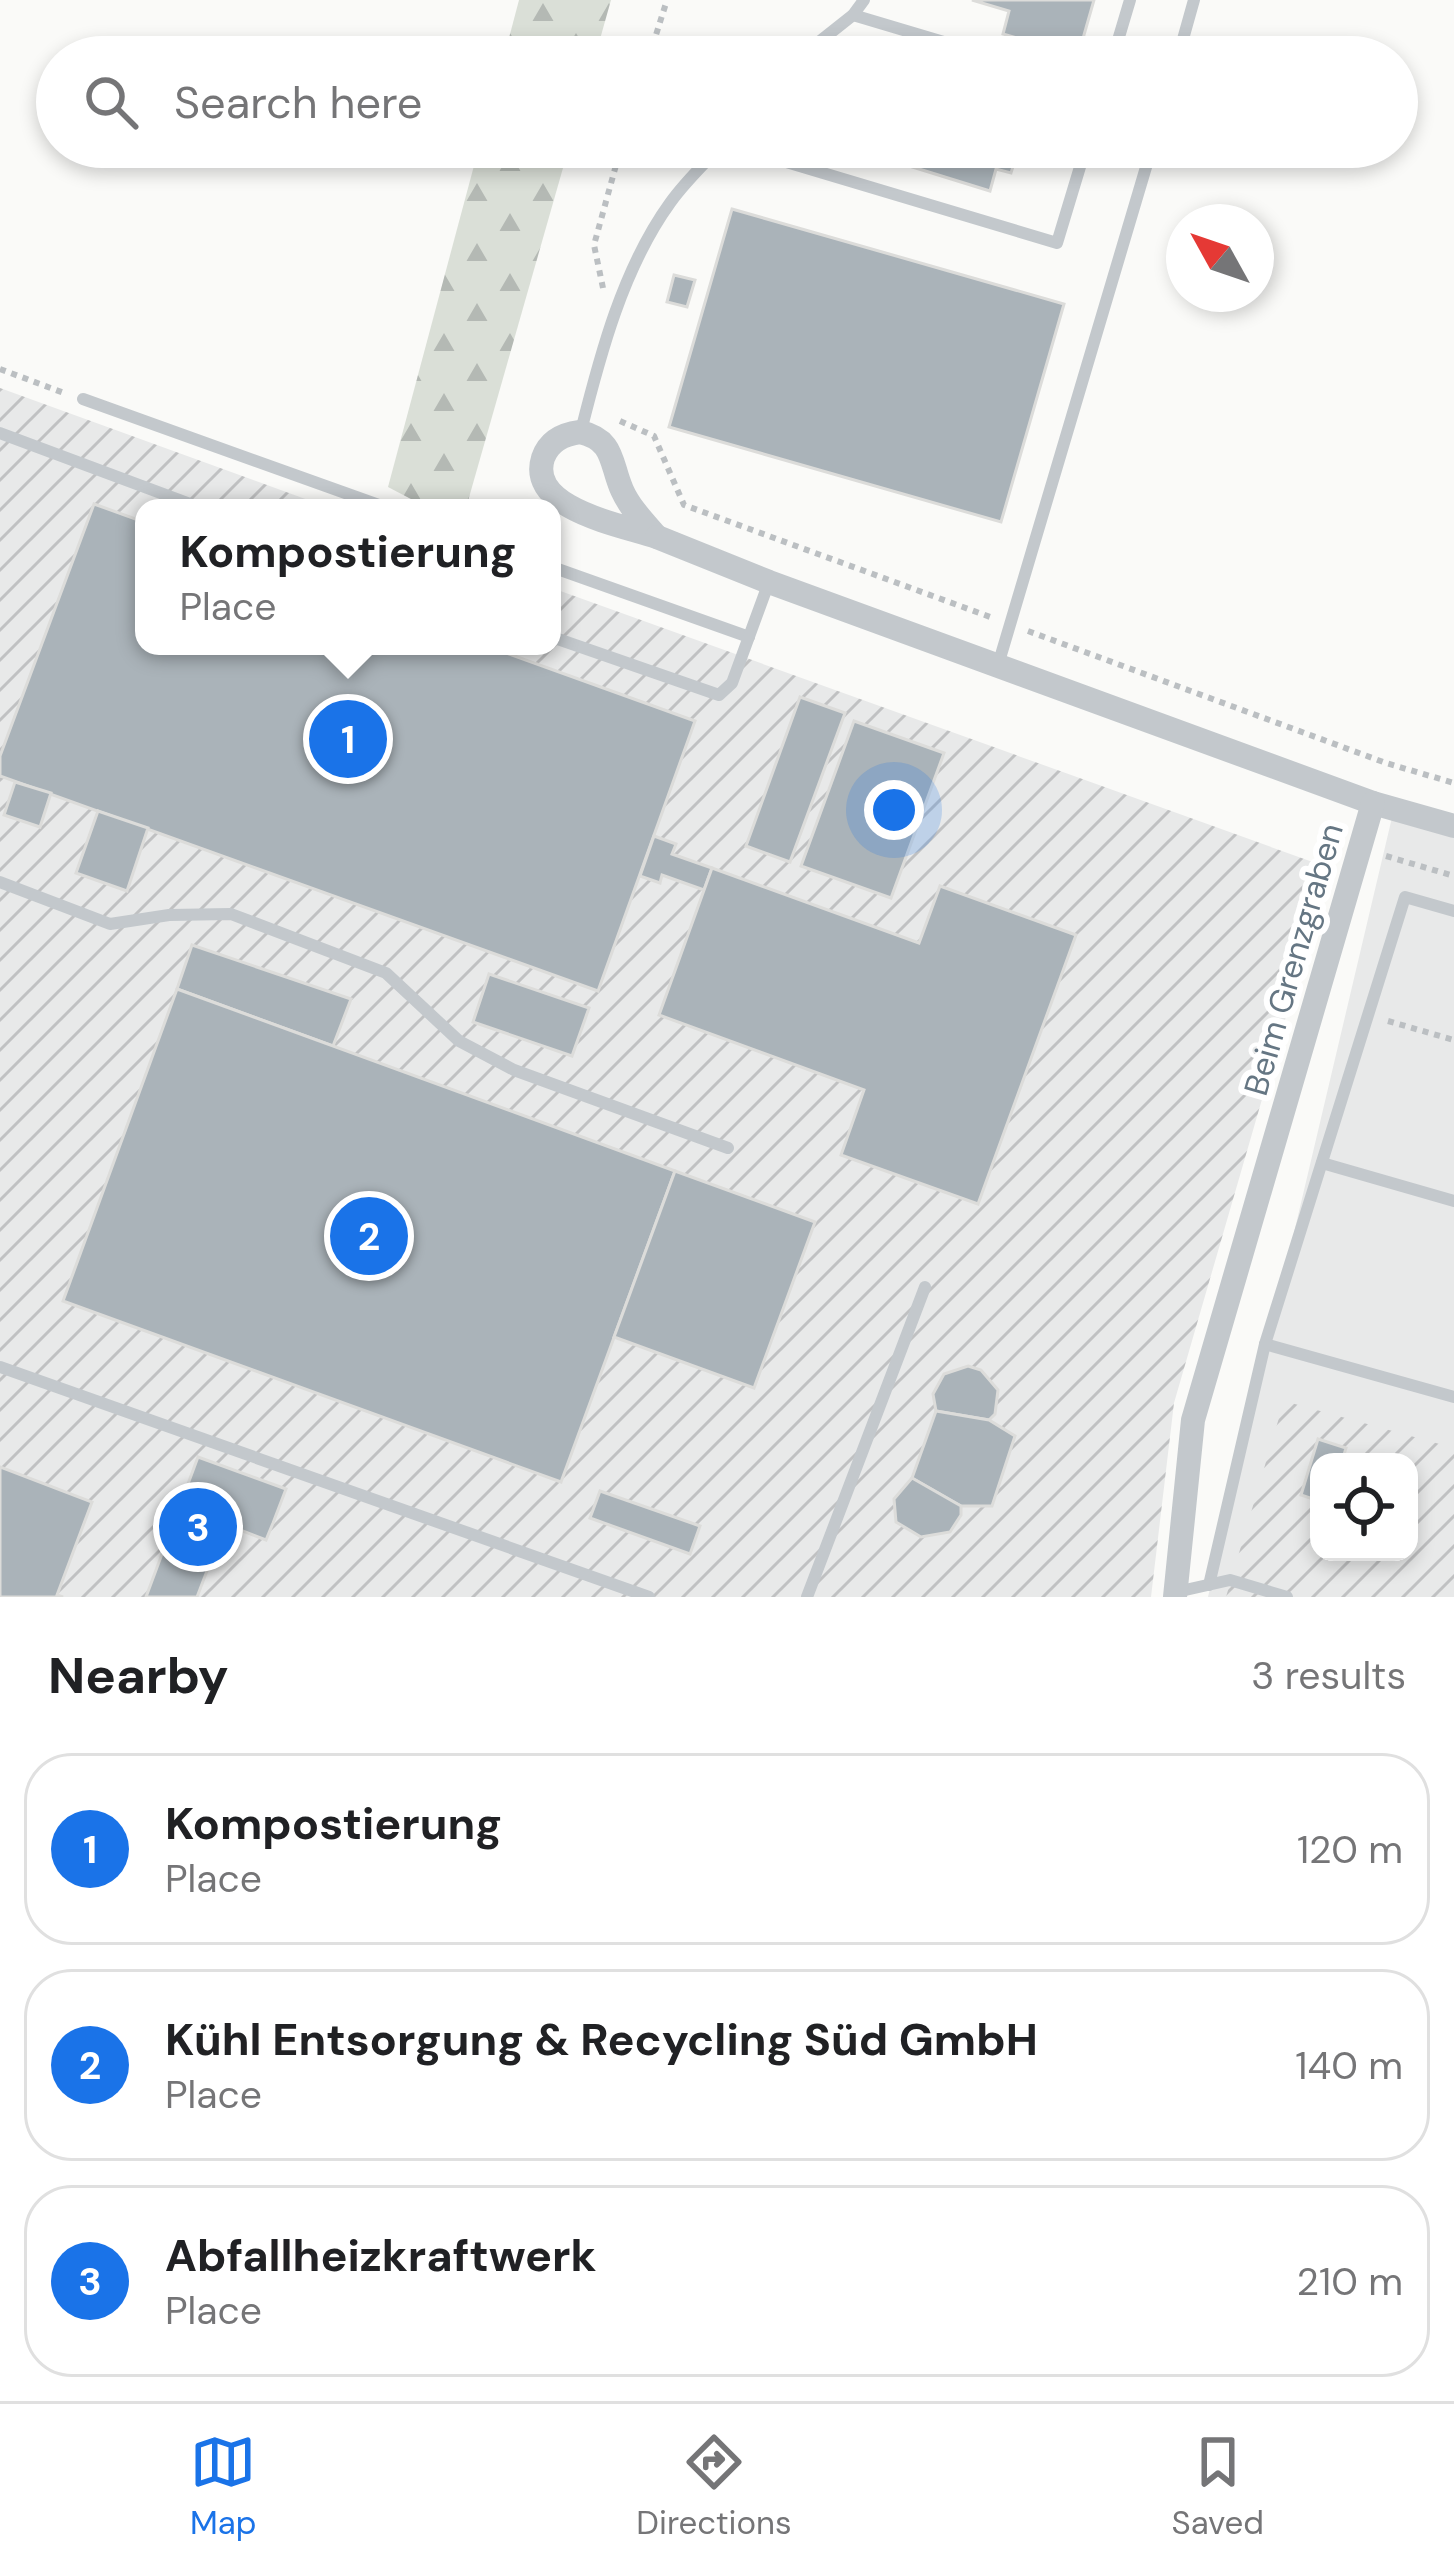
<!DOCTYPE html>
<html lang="en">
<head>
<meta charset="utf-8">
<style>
	body { margin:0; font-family:"DM Sans",sans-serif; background:#f6f6f6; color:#202124 }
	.controls { position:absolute; right:36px; bottom:36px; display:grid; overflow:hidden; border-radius:24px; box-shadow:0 6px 18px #0003 }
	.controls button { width:108px; height:108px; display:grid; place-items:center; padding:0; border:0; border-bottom:3px solid #e0e0e0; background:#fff; color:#202124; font:60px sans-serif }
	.compass { position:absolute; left:1166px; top:204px; width:108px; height:108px; border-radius:50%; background:#fff; box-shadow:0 6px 18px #0003; rotate:310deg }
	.you { position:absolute; left:894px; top:810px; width:42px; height:42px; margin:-30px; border:9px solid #fff; border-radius:50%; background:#1a73e8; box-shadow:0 0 0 18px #1a73e833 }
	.badge { display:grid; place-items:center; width:78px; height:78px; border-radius:50%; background:#1a73e8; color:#fff; font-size:39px; font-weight:700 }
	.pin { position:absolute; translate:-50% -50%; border:6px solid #fff; box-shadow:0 3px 12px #0006 }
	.popup { position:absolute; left:135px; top:499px; width:426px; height:156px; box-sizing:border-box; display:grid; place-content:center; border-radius:24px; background:#fff; filter:drop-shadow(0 3px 9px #0005); font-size:39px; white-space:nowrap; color:#757577 }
	.popup b { font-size:45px; color:#202124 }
	.popup::after { content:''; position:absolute; left:50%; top:100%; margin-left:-24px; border:24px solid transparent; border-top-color:#fff }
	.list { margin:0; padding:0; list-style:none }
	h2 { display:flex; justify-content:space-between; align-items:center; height:156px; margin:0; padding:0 48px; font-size:51px }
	h2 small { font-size:39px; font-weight:400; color:#757577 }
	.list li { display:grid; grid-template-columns:78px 1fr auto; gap:36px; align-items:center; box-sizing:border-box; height:192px; margin:0 24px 24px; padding:0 24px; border:3px solid #e0e0e0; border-radius:48px }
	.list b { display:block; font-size:45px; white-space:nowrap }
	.list p { margin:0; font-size:39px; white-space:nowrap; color:#757577 }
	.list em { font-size:39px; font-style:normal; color:#757577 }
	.icon { flex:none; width:66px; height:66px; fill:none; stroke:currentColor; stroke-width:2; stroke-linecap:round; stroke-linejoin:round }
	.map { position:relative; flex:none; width:1454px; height:1597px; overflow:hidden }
	.search { position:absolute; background:#fff; box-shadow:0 6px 18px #0003; left:36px; right:36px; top:36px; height:132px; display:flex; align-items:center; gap:30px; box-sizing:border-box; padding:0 42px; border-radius:66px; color:#757577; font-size:45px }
	.sheet { height:804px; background:#fff }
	nav { display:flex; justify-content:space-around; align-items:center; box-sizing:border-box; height:168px; border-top:3px solid #e0e0e0; background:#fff; font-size:33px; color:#757577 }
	nav a { display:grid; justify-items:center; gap:6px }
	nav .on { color:#1a73e8 }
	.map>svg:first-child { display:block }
	.built { fill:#e8e9e9; fill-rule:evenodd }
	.industrial { fill:url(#industrial-furrows); fill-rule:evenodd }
	.forest { fill:url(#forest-firs) }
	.building { fill:#aab3b9; stroke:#dcdcda; stroke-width:3 }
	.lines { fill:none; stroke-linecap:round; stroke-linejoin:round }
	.path { stroke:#bbbfc2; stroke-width:6; stroke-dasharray:6 6; stroke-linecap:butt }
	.lane { stroke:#c3c8cc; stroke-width:12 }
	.street { stroke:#c3c8cc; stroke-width:24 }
	.labels { text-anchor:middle; stroke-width:12; stroke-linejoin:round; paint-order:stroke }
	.street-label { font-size:33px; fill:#657683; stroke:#fff }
</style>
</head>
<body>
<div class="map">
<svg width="1454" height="1597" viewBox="0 0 1454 1597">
	<defs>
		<pattern id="industrial-furrows" width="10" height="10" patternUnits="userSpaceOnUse" patternTransform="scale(3)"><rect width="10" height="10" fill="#e8e9e9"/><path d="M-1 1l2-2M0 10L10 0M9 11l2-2" fill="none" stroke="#c0c1c2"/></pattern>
		<pattern id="forest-firs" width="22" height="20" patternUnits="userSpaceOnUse" patternTransform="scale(3)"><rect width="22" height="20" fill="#dadfd7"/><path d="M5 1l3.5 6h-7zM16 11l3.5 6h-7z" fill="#b4b9b4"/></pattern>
	</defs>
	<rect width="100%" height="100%" fill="#fafaf8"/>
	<path class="built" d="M1394,809l60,21v767h-246zM1319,1462h90v90h-90z"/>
	<g class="industrial">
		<path d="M0,388l330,120h-186v138h408v-58l769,277 -3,41 -144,497 -23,194h-1151z"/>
		<path d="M1284,1401l170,47v149h-228zM1319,1462h90v90h-90z"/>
	</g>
	<g class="forest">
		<path d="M519,0h92l-16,57h-91z"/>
		<path d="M479,147h90l-103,361h-38l-40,-21z"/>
	</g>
	<g class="building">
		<path d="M972,0h122l-16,56 -75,-22 6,-23z"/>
		<path d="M848,147h171l-8,26 -15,-4 -6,22z"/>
		<path d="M732,209l332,95 -63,218 -332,-95z"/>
		<path d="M674,275l21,5 -8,27 -20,-5z"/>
		<path d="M94,504l50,18v124h343l208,75 -97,270 -598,-215v-20z"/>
		<path d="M800,697l45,16 -55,149 -44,-16z"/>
		<path d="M854,721l90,32 -53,145 -90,-32z"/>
		<path d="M15,782l36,11 -11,34 -36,-12z"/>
		<path d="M98,811l50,17 -21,63 -51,-18z"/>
		<path d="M654,836l22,8 -4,10 40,14 -8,22 -42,-15 -2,8 -20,-7z"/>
		<path d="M712,868l207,75 21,-57 136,49 -98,269 -137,-49 23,-65 -205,-75z"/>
		<path d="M192,945l159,54 -18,47 -156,-57z"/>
		<path d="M489,974l100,34 -17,48 -99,-34z"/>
		<path d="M177,989l498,182 -114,311 -498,-181z"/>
		<path d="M675,1171l140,51 -61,166 -140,-51z"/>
		<path d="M968,1366l13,4 17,20 -3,24 -6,6 -53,-9 -3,-17 11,-20z"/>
		<path d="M936,1411l53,9 26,16 -23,70h-31l-49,-28z"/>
		<path d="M1318,1439l28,9 -4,14h-23v39l-18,-6z"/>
		<path d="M198,1457l88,32 -13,34 -7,17 -41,-16 -28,73h-51z"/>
		<path d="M0,1467l92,35 -35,93 6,2h-63z"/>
		<path d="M912,1478l49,28v9l-11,17 -29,5 -25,-15 -2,-23z"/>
		<path d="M600,1491l100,35 -10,28 -100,-36z"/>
	</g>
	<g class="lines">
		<g class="path">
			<path d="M649,57l18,-57"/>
			<path d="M603,288l-9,-43 27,-98"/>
			<path d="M0,369l64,24"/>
			<path d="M620,421l34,15 30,69 309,113"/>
			<path d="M1028,631l358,132 68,20"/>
			<path d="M1386,856l68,20"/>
			<path d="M1388,1021l66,19"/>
		</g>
		<g class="lane">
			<path d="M853,15l141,42"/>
			<path d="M800,57l53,-42 11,-15"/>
			<path d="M1113,57l17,-57"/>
			<path d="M1178,57l16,-57"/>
			<path d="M736,147l321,96 29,-96"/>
			<path d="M83,399l304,109"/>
			<path d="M581,431c19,-76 42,-163 89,-228 14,-20 33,-38 50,-56"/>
			<path d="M0,433l201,75"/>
			<path d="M552,567l197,70"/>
			<path d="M552,637l167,58 13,-12 37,-101"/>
			<path d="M998,665l154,-518"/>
			<path d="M0,882l110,42 59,-9 62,-1 155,59 73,68 55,29 214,78"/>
			<path d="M1322,1163l132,38"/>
			<path d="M1265,1344l189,53"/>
			<path d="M0,1367l649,230"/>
			<path d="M1209,1585l56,-241 140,-447 49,14"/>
			<path d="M1176,1592l54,-12 57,17"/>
			<path d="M807,1597l118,-310"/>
		</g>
		<g class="street">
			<path d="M580,432c35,8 30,31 42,58 8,18 22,32 35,47 -35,-12 -130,-28 -114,-79 6,-17 21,-24 37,-26z"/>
			<path d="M657,537l112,45 604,221 81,23"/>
			<path d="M1175,1597l18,-177 180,-617"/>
		</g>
	</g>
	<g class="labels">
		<g class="street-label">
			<text transform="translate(1293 959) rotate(-74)" y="12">Beim Grenzgraben</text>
		</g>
	</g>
</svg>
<div class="controls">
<button><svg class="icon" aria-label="locate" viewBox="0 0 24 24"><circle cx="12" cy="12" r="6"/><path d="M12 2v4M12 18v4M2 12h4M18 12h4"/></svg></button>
</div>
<svg class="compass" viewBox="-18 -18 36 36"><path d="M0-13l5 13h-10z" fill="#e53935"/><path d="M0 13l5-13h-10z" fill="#757577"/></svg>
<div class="you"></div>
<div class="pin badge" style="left:348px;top:739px">1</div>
<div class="popup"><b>Kompostierung</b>Place</div>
<div class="pin badge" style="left:369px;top:1236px">2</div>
<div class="pin badge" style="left:198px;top:1527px">3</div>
<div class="search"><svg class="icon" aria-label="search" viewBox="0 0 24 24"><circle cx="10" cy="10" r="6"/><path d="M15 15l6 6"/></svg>Search here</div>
</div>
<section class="sheet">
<h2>Nearby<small>3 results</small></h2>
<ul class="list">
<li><span class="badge">1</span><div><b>Kompostierung</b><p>Place</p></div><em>120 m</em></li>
<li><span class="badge">2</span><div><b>Kühl Entsorgung &amp; Recycling Süd GmbH</b><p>Place</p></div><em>140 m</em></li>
<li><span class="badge">3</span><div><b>Abfallheizkraftwerk</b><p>Place</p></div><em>210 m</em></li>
</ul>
</section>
<nav>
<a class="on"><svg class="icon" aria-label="map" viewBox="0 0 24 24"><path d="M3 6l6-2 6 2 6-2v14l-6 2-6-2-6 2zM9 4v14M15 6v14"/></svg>Map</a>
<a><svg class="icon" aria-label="directions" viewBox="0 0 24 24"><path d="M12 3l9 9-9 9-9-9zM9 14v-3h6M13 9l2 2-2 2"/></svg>Directions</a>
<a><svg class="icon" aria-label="saved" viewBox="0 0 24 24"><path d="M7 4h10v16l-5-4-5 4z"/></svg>Saved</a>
</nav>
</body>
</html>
